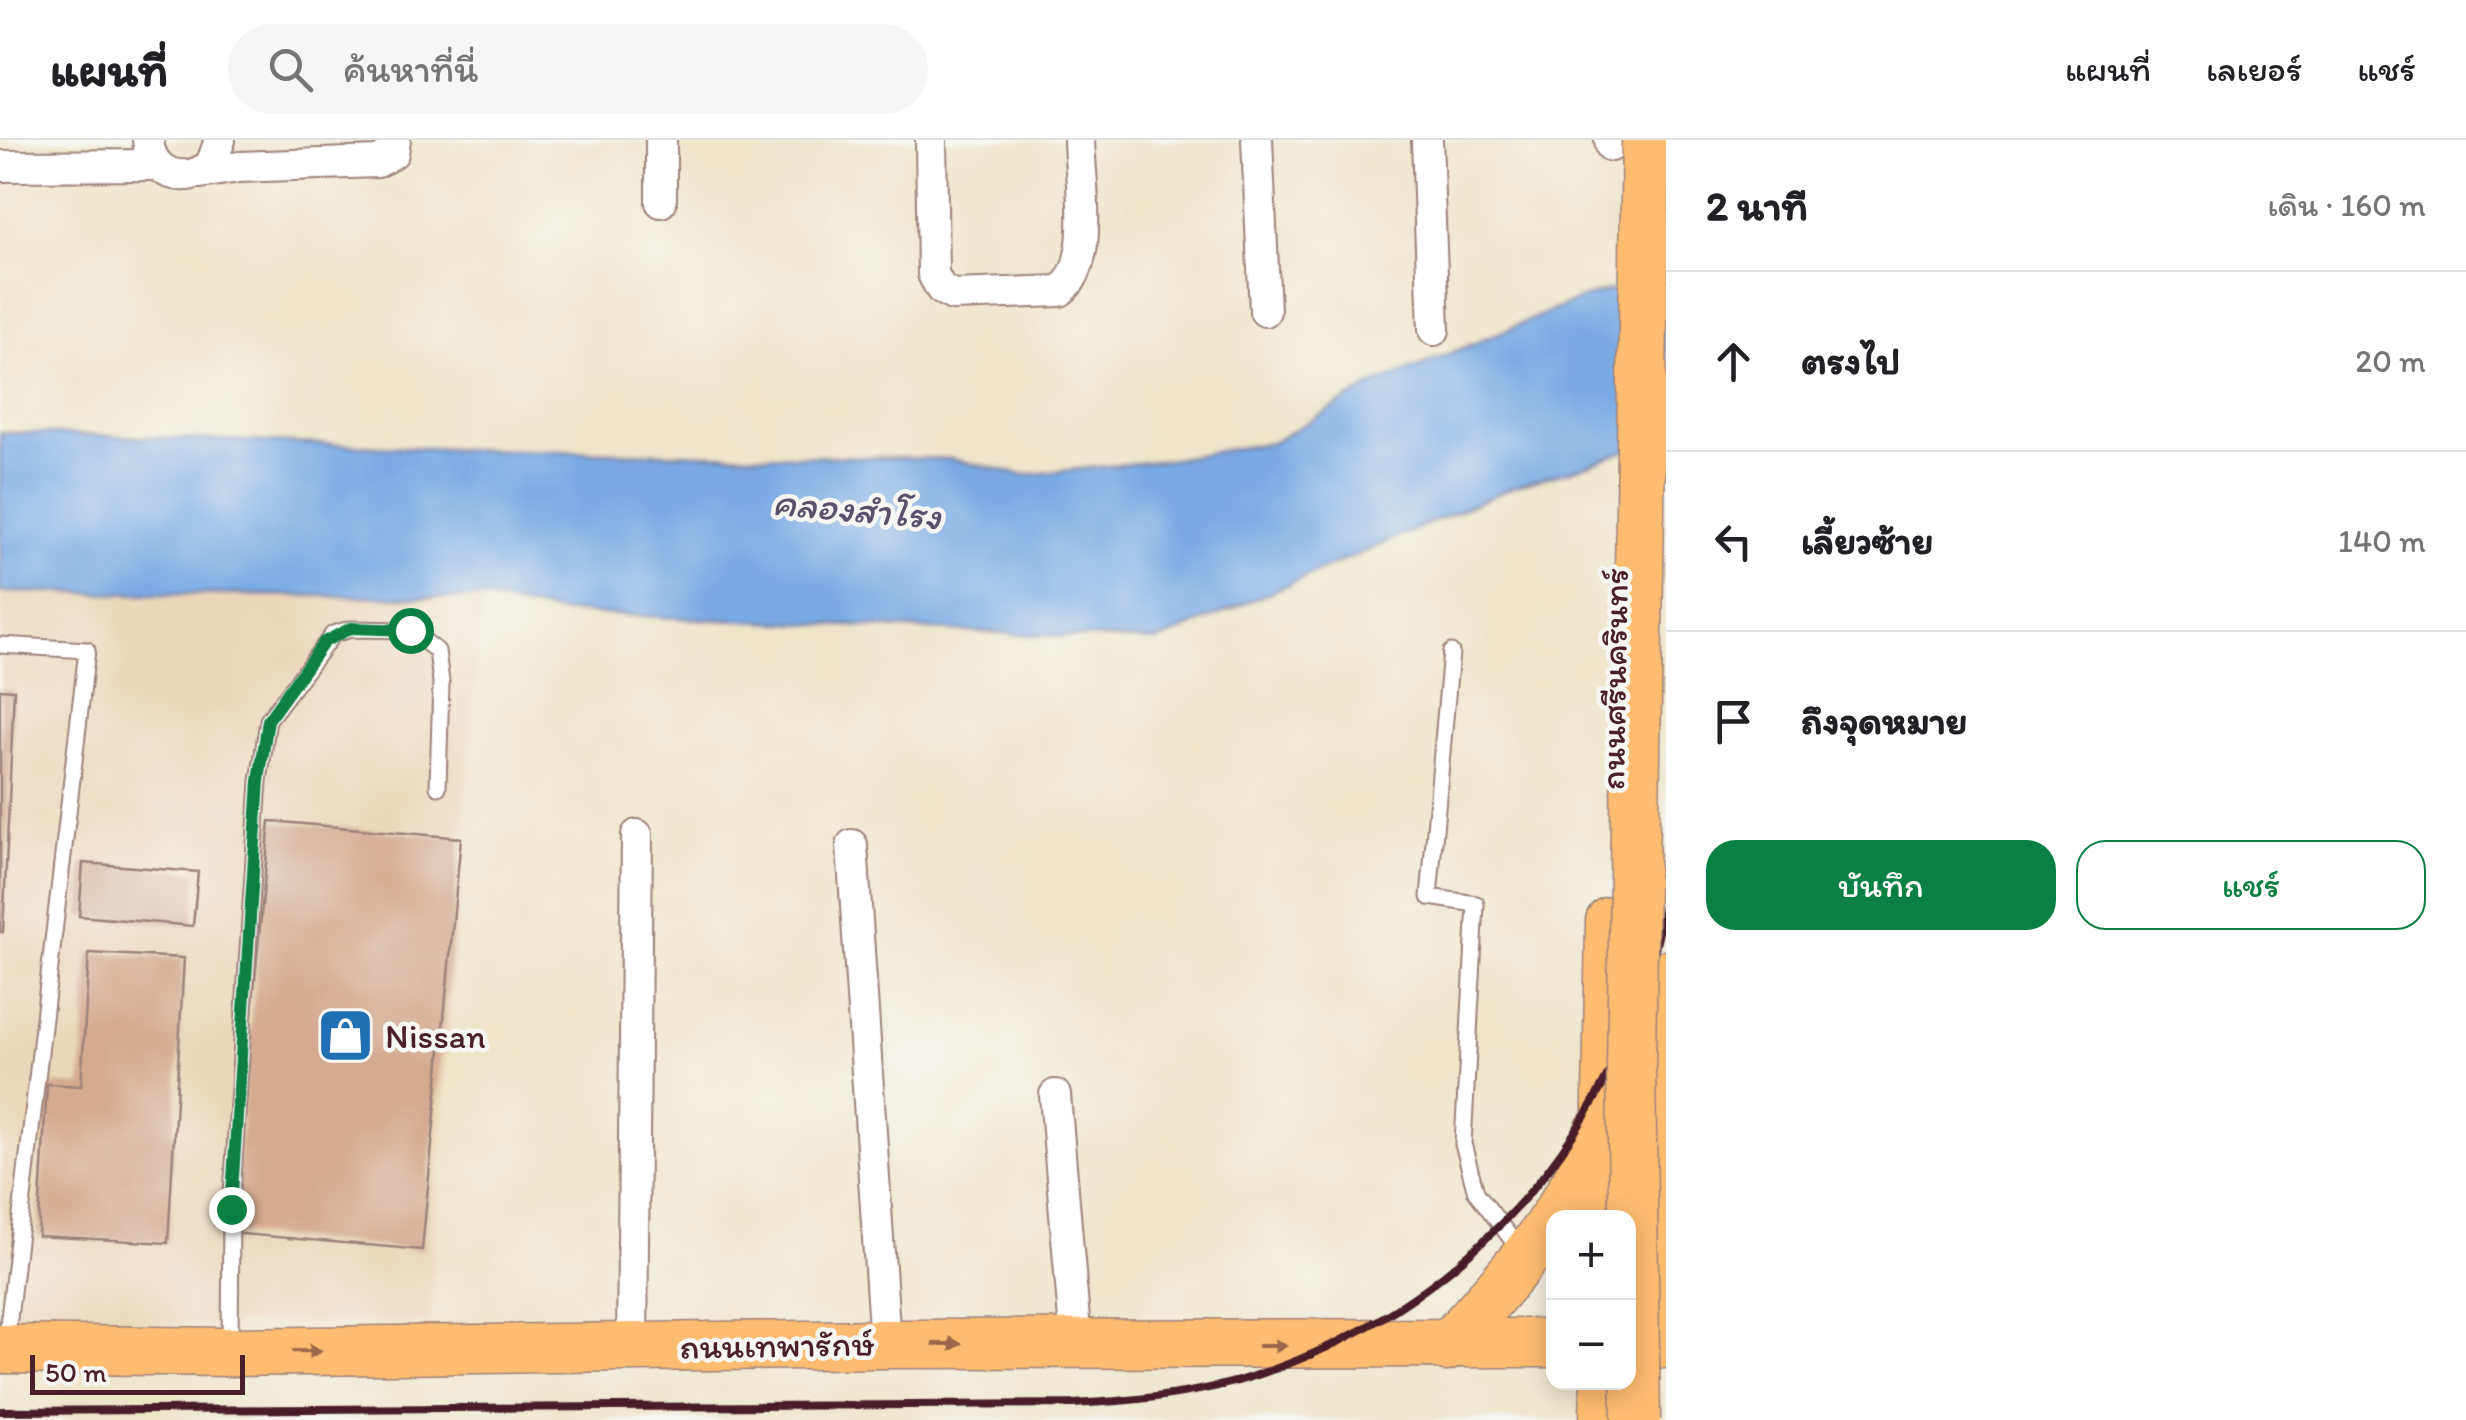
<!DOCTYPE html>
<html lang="th">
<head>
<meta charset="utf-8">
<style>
	body { margin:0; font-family:Itim,"Playpen Sans Thai",sans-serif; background:#f6f6f6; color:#202124 }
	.controls { position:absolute; right:30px; bottom:30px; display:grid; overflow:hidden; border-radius:20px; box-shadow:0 5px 25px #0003 }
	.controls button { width:90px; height:90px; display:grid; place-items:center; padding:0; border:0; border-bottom:2px solid #e0e0e0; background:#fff; color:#202124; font:50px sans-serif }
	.scale { position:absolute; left:30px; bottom:25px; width:215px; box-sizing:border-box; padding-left:10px; border:5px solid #4a1f2b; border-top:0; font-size:28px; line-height:35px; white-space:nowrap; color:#4a1f2b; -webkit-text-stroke:8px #f6f6f2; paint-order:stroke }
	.stop { position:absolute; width:30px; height:30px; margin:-22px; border:8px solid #0b8043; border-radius:50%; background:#fff }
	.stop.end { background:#0b8043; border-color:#fff; box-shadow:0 2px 10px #0008 }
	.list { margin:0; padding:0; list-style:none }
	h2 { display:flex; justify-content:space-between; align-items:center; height:130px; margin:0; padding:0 40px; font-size:42px }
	h2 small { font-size:32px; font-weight:400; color:#757577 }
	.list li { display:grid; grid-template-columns:65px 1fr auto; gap:30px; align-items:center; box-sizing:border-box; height:180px; padding:0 40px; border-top:2px solid #e0e0e0 }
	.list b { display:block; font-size:38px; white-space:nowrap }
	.list em { font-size:32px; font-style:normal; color:#757577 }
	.actions { display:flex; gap:20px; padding:30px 40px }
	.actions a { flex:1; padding:22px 0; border:2px solid #0b8043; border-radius:30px; text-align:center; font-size:35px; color:#0b8043 }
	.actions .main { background:#0b8043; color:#fff }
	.icon { flex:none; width:55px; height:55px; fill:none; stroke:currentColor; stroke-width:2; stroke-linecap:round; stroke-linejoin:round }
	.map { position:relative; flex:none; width:1666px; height:1280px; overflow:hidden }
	header { display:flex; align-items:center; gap:60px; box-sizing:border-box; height:140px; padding:0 50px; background:#fff; border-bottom:2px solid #e0e0e0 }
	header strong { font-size:48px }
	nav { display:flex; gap:55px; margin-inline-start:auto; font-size:35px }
	.search { width:700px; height:90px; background:#f6f6f6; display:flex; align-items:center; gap:25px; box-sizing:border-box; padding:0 35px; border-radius:55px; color:#757577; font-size:38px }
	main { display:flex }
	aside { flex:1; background:#fff }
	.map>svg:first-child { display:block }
	.built { fill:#ebd8ba }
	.water { fill:#7aaae5; stroke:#626488; stroke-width:2.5 }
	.building { fill:#d4aa90 }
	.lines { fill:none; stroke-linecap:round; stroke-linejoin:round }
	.lane-casing { stroke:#9c827a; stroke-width:19 }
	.street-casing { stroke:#9c827a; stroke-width:34 }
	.primary-casing { stroke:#9c827a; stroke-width:51 }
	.lane { stroke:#fff; stroke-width:15 }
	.street { stroke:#fff; stroke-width:30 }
	.primary { stroke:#febc70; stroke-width:48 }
	.rail { stroke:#4a1f2b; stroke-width:8 }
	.primary-bridge-casing { stroke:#9c827a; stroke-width:51; stroke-linecap:butt }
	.primary-bridge { stroke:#febc70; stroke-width:48 }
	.oneway { fill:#9b664a }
	.route { stroke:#0b8043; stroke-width:12 }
	.labels { text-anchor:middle; stroke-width:9; stroke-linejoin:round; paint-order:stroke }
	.street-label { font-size:35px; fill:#4a1f2b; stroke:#f6f6f2 }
	.poi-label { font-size:35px; fill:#4a1f2b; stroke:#f6f6f2; text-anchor:start }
	.water-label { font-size:38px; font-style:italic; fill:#5b506c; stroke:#f6f6f2 }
</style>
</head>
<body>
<header>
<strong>แผนที่</strong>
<div class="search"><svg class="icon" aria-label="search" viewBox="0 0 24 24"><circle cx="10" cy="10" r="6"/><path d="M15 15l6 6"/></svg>ค้นหาที่นี่</div>
<nav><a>แผนที่</a><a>เลเยอร์</a><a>แชร์</a></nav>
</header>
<main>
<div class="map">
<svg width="1666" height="1280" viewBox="0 0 1666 1280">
	<rect width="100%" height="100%" fill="#f6f6f2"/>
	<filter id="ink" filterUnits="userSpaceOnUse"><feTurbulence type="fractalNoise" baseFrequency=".01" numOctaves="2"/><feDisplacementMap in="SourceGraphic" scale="20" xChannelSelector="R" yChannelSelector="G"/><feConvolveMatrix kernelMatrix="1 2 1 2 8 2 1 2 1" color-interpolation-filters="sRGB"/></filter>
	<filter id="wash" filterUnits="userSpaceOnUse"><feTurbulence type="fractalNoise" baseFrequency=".0048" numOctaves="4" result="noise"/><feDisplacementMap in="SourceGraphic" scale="40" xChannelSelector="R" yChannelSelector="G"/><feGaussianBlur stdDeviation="2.25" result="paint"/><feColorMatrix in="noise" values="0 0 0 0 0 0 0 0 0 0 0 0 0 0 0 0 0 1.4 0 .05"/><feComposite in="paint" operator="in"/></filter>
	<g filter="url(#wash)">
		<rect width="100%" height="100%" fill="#eee5ca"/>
		<path class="built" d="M0,452l482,6 -21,240 -31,484 -430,3z"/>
		<path class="water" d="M1666,137v158l-75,29 -78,23 -355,154 -602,-29 -74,-14 -482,-6v-160l453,17 498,10 73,16 144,-15 105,-18 96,-55 216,-90z"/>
		<g id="blocks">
			<g class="building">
				<path d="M0,549l14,1 -11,242h-3z"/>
				<path d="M270,681l191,17 -39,412 -191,-17z"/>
				<path d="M83,723l115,9 -5,54 -114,-10z"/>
				<path d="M89,813l95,5 -16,285 -130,-7 9,-152 34,2z"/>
			</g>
		</g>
	</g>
	<g filter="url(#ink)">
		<use href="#blocks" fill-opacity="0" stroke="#9c827a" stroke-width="2.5"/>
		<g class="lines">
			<defs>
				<g id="lane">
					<path d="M0,505l87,5 -81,694"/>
					<path d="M1451,512l-22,245 47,7 -13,240 13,48 46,61"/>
					<path d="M230,1208l1,-139 28,-428 9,-61 65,-86 18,-5 59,1 27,21 4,31 -3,105"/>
				</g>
				<g id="street">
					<path d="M148,0c3,35 36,45 63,25l9,-25"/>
					<path d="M661,0v62"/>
					<path d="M931,0l2,134 8,15 12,6 107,-4c36,-26 20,-109 19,-151"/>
					<path d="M1257,0l8,171"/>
					<path d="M1427,0l7,190"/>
					<path d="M1610,0l1,6"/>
					<path d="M0,26l157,-1"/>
					<path d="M200,33l39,-6 139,-5 15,-9 2,-13"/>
					<path d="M852,705l33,499"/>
					<path d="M1055,955l21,249"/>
					<path d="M632,1207l5,-512"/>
				</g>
				<g id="primary">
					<path d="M1663,835l3,369"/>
					<path d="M1605,1078l5,-297"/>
					<path d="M1446,1207c58,-63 124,-134 153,-216"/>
					<path d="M0,1209l230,3 655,-8 669,-1"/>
					<path d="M1604,1280l1,-38"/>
				</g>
			</defs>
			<use href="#lane" class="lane-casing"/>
			<use href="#street" class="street-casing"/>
			<use href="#primary" class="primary-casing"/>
			<use href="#lane" class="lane"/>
			<use href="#street" class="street"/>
			<use href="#primary" class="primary"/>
			<path class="rail" d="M0,1271l1073,-7c55,-3 111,-8 165,-23 227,-67 390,-253 428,-485"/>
			<defs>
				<path id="primary-bridge" d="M1636,1280l-5,-356 15,-924"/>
			</defs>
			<use href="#primary-bridge" class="primary-bridge-casing"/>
			<use href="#primary-bridge" class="primary-bridge"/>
		</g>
		<defs><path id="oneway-solid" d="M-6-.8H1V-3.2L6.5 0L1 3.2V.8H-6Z" transform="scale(2.5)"/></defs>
		<g class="oneway">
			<use href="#oneway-solid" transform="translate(947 1204)"/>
			<use href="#oneway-solid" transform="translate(1272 1206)"/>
			<use href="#oneway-solid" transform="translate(307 1211) rotate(-1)"/>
		</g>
	</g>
	<g class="lines" filter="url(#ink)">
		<path class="route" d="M231,1069l28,-428 9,-61 56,-78 27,-14 59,2"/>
	</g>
	<defs>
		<symbol id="shop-square" viewBox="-11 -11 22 22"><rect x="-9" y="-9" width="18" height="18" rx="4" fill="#1f6fb2" stroke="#f6f6f2"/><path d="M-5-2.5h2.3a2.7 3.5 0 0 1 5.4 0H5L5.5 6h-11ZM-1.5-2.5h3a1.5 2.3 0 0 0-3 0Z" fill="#fff"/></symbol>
	</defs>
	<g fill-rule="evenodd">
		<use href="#shop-square" x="314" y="864" width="63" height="63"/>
	</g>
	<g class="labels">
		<g class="street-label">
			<text transform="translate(1614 539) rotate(-89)" y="12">ถนนศรีนครินทร์</text>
			<text transform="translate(777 1205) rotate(-1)" y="12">ถนนเทพารักษ์</text>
		</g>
		<g class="poi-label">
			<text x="385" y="908">Nissan</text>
		</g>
		<g class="water-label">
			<text transform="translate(857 369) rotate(5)" y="13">คลองสำโรง</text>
		</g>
	</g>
</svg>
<div class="controls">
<button>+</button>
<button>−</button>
</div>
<div class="scale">50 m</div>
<div class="stop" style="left:410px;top:490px"></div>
<div class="stop end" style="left:231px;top:1069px"></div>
</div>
<aside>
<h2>2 นาที<small>เดิน · 160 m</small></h2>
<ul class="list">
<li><svg class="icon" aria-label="ahead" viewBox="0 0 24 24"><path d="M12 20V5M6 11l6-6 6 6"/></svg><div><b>ตรงไป</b></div><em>20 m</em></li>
<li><svg class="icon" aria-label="left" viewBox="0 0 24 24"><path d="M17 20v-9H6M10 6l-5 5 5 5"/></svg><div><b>เลี้ยวซ้าย</b></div><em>140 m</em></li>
<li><svg class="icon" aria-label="arrive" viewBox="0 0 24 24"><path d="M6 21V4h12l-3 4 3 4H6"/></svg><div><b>ถึงจุดหมาย</b></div></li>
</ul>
<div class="actions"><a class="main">บันทึก</a><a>แชร์</a></div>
</aside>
</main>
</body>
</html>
